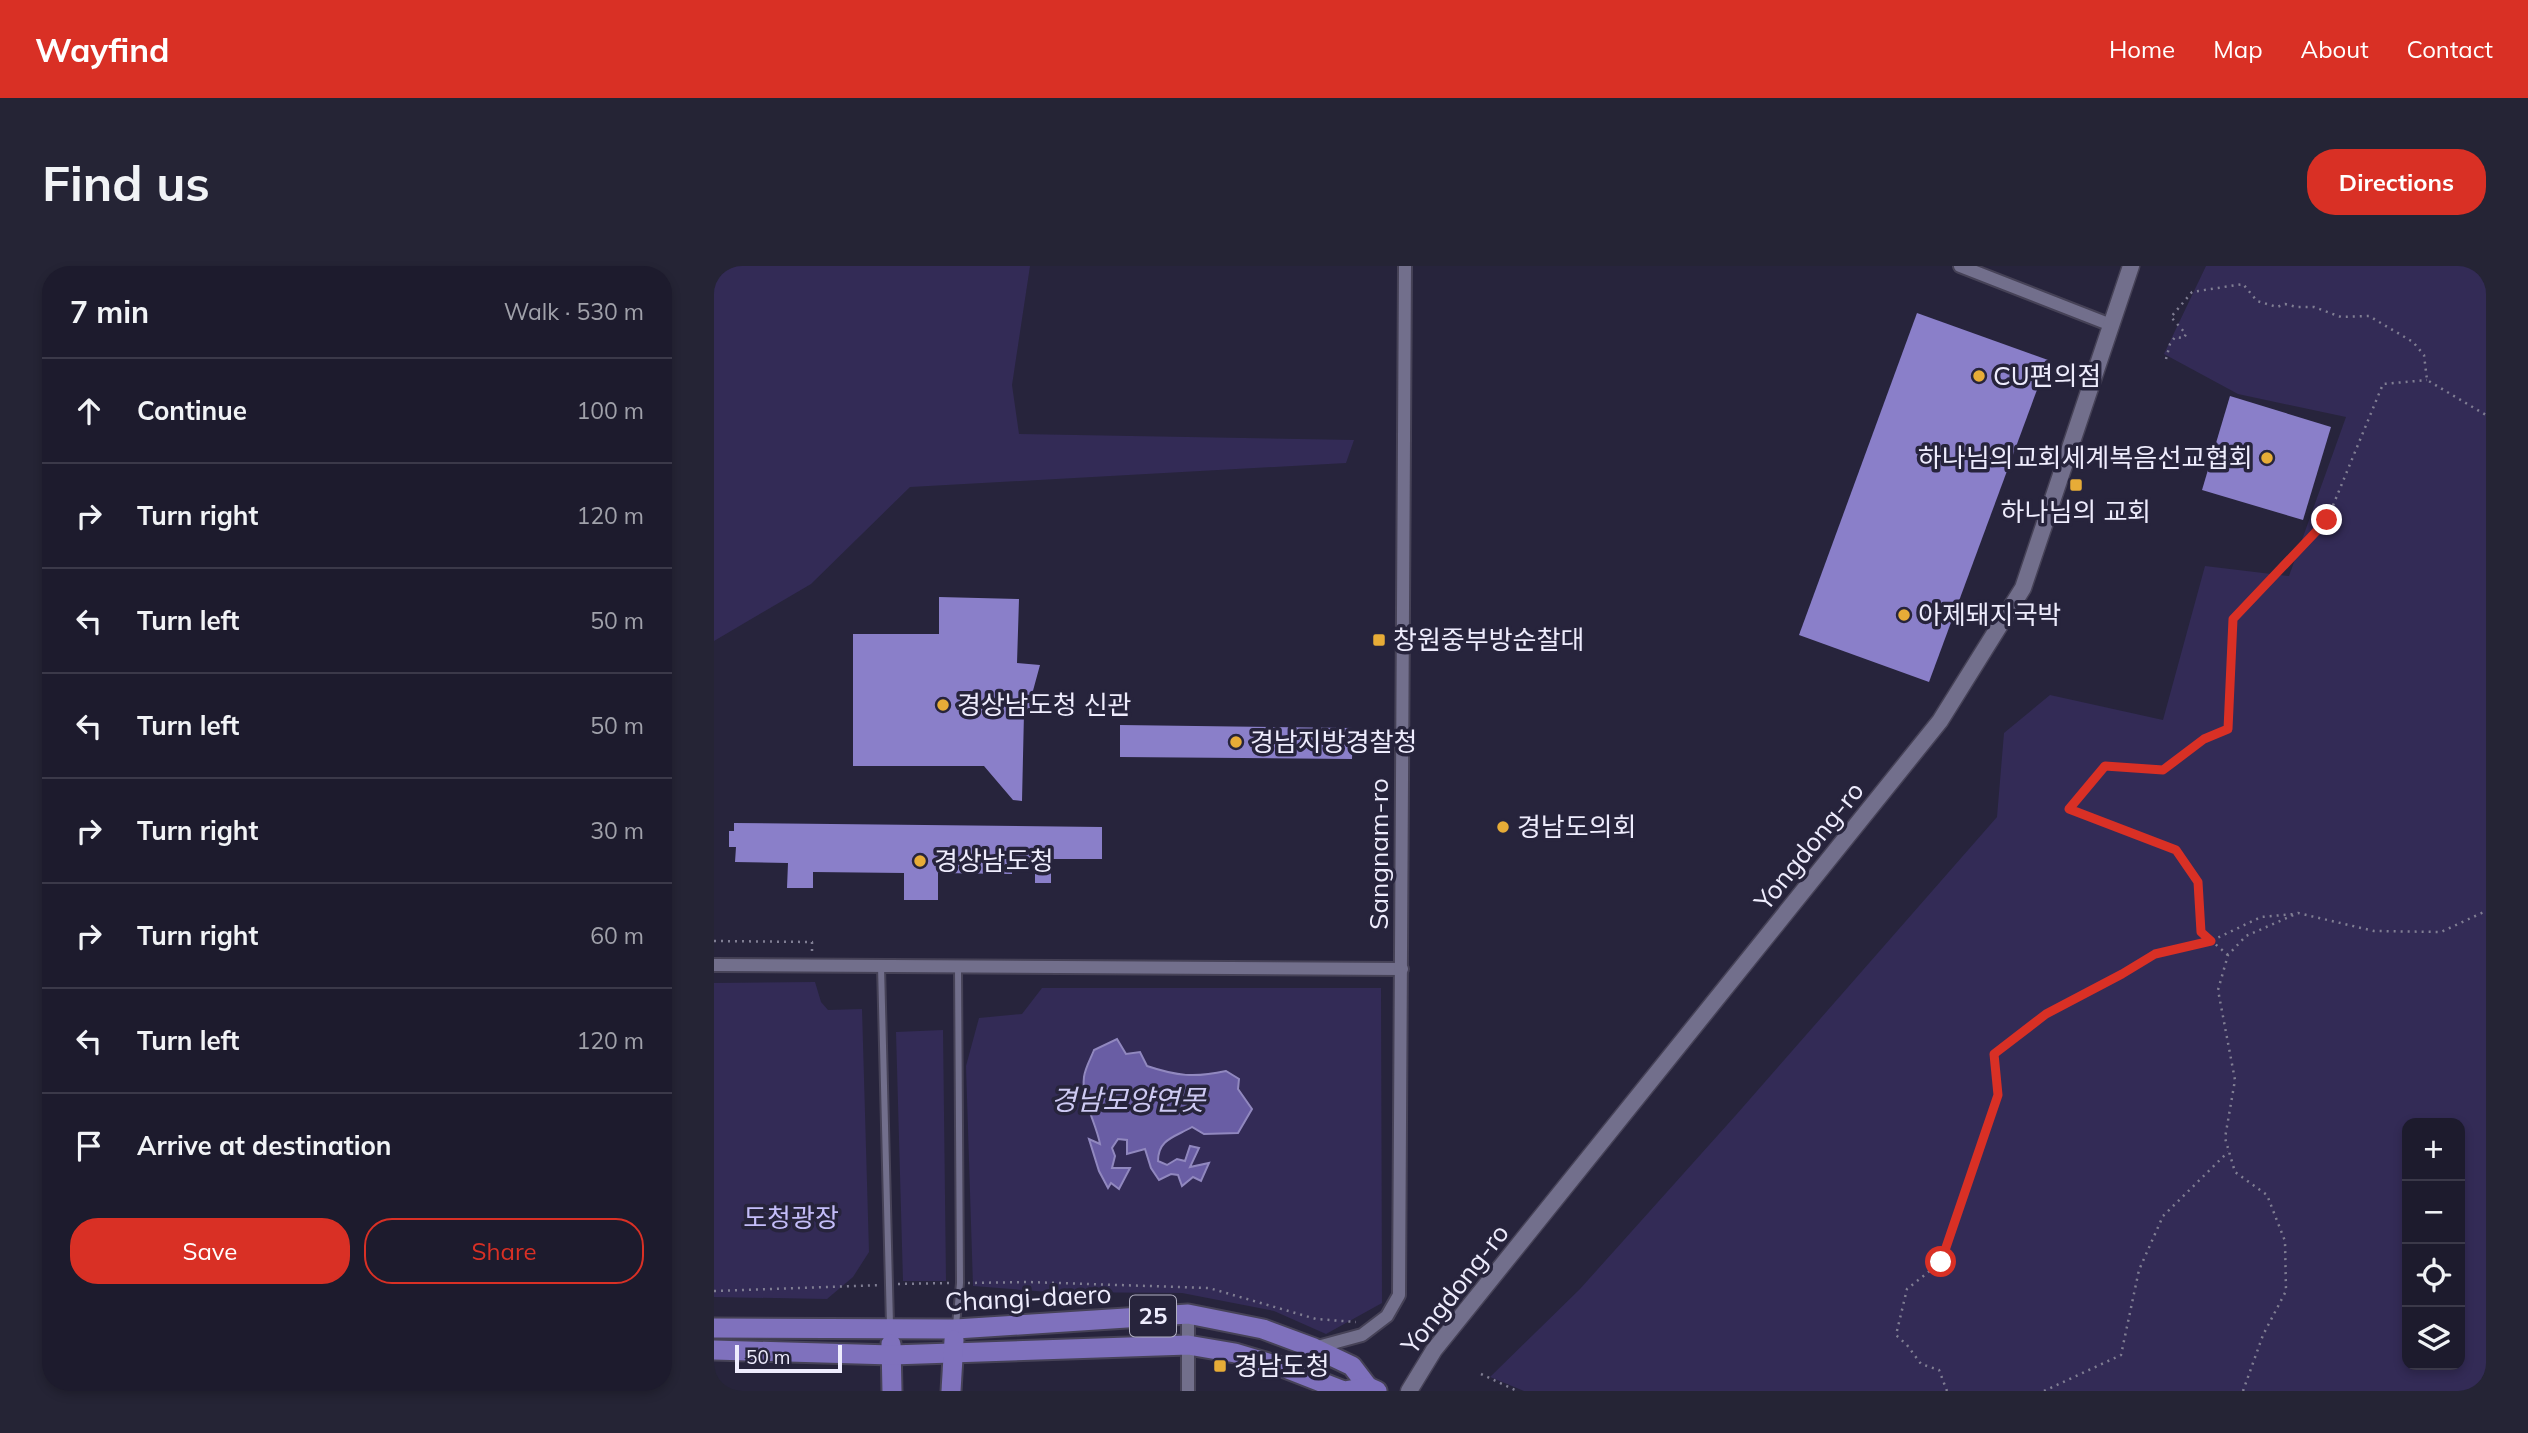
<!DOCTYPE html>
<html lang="en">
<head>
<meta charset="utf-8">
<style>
	body { margin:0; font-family:Mulish,"Noto Sans KR",sans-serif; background:#252435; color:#f1f3f6 }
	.controls { position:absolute; right:21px; bottom:21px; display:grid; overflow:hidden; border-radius:14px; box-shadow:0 4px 10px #0003 }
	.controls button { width:63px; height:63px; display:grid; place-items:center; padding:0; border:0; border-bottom:2px solid #3b3949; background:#1d1b2d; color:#f1f3f6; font:35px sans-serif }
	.scale { position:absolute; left:21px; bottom:18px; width:107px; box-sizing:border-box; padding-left:7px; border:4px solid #eeecfd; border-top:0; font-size:19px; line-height:24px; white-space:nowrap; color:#eeecfd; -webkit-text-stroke:5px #27243c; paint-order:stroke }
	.stop { position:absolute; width:21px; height:21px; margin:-16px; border:5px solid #d93025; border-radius:50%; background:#fff }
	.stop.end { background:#d93025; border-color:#fff; box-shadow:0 2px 7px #0008 }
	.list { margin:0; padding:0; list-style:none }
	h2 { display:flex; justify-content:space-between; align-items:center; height:91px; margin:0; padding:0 28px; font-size:30px }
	h2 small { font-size:23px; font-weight:400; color:#a0a1aa }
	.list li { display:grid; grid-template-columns:46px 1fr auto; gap:21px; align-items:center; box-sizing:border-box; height:105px; padding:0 28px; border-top:2px solid #3b3949 }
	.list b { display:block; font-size:26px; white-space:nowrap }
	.list em { font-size:23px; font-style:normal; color:#a0a1aa }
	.actions { display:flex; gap:14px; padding:21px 28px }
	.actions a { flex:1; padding:16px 0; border:2px solid #d93025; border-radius:28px; text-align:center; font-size:24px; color:#d93025 }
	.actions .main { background:#d93025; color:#fff }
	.icon { flex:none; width:38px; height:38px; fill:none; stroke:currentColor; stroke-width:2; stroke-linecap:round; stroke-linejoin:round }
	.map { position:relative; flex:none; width:1772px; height:1125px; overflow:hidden; border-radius:28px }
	header { display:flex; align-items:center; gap:42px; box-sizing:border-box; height:98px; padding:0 35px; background:#d93025; color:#fff }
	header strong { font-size:33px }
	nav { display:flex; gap:38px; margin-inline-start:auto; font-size:24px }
	.intro { display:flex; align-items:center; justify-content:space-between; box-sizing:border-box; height:168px; padding:0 42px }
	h1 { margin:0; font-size:49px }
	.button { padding:18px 32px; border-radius:28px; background:#d93025; color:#fff; font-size:24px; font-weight:700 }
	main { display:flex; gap:42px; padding:0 42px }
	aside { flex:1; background:#1d1b2d; border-radius:28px; box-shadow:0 4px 10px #0003 }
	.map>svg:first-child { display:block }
	.green { fill:#332b56; fill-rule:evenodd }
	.water { fill:#695da4; stroke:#9188bf; stroke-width:2 }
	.building { fill:#8a7fc9 }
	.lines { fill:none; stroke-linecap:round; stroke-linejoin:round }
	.service-casing { stroke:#464257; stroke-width:10 }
	.minor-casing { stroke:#464257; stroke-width:16 }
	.tertiary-casing { stroke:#464257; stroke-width:19 }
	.primary-casing { stroke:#464257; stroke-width:23 }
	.path { stroke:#807e93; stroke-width:2.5; stroke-dasharray:2 5; stroke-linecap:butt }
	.service { stroke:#726f8c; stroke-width:6 }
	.minor { stroke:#726f8c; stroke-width:12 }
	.tertiary { stroke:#726f8c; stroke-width:16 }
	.primary { stroke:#7f71bd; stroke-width:19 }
	.route { stroke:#d93025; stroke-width:9 }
	.poi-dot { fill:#e7ac37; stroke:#27243c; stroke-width:2.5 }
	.labels { text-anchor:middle; stroke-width:7; stroke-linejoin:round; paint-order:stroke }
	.shield { fill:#27243c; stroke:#b2b0c3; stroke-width:2 }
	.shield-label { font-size:24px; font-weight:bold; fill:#eeecfd }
	.poi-label { font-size:26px; fill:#eeecfd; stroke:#27243c; text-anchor:start }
	.street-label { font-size:26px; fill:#eeecfd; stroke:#27243c }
	.park-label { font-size:26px; fill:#c4bdf9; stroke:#27243c }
	.water-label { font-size:28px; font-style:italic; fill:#cecaf3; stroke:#27243c }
</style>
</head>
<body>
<header>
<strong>Wayfind</strong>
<nav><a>Home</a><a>Map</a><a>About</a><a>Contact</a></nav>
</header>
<div class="intro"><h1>Find us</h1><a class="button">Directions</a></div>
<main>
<aside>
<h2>7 min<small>Walk · 530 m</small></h2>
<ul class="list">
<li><svg class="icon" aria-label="ahead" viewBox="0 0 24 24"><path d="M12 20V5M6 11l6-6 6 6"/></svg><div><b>Continue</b></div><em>100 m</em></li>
<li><svg class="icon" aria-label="right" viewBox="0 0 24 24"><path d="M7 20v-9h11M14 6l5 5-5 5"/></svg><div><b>Turn right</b></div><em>120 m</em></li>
<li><svg class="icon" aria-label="left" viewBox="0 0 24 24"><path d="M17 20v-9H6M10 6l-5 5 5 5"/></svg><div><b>Turn left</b></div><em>50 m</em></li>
<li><svg class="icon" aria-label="left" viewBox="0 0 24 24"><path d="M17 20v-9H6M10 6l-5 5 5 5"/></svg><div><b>Turn left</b></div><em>50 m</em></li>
<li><svg class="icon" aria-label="right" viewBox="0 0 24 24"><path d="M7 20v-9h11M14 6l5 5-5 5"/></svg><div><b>Turn right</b></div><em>30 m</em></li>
<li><svg class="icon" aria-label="right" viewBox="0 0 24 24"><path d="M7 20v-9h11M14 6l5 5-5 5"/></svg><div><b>Turn right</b></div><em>60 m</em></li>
<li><svg class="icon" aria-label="left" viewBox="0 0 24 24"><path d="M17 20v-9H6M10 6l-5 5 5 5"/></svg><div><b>Turn left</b></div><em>120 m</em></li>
<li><svg class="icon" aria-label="arrive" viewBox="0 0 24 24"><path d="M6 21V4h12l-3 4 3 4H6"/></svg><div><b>Arrive at destination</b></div></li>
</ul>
<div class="actions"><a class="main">Save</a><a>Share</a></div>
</aside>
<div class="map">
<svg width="1772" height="1125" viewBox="0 0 1772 1125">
	<rect width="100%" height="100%" fill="#27243c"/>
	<g class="green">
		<path d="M0,0h316l-18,119 7,49 335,6 -8,23 -436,24 -99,97 -97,57z"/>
		<path d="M1492,0h280v1125h-962l-34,-14 90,-88 156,-174 261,-298 7,-84 46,-38 113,25 42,-154 84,10 57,-159 -108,-23 -74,-40zM1693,857h53v242h-53z"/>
		<path d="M101,716l6,20 7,8 34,-1 7,243 -16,25 -26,22 -113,-2v-314z"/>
		<path d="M328,722h339l1,315 -56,31 -52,-23 -92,-18 -133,-1 -76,-6 -7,-220 13,-48 43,-4z"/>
		<path d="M229,764l3,251h-43l-7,-249z"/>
	</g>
	<path class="water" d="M403,773l9,15 14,-2 7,14c30,10 47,12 79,5l13,8 -1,10 14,20 -14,24 -34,1 -12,-7c-17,10 -34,12 -34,34l9,4 10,-6 8,2 5,-15 9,2 -9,19 19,-4 -8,18 -8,-4 -11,9 -4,-11 -7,-1 -12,6 -8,-12 -6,-19 -18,5v-14l-9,-1 -6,9 3,8 -3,12h18l-11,21 -8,-6 -3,5 -9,-17 -10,-32 11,5c-4,-22 -19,-44 -16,-67 1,-9 7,-19 10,-27z"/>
	<g class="building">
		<path d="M1203,47l131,47 -119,322 -130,-47z"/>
		<path d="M1516,130l101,31 -28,93 -101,-30z"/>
		<path d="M225,331l80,2 -2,64 23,2 -9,33 3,14 -10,1 -2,88 -9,-1 -29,-34h-131v-132h86z"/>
		<path d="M406,459l233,3 -1,31 -232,-2z"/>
		<path d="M20,557l368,4v32h-51v24h-16v-18h-23v9l-74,-1v27h-34v-27l-91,-1v16h-26l1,-25 -53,-1 1,-15h-7v-16h5z"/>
	</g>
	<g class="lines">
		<defs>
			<g id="service">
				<path d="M167,700l9,359"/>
				<path d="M242,1059l4,-42 -2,-316"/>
			</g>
			<g id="minor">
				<path d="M1246,0l151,59"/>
				<path d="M0,699l688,4"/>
				<path d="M600,1082l48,-13 25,-19 12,-21 6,-1029"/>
				<path d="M474,1125v-77"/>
			</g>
			<path id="tertiary" d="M695,1125l25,-41 506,-629 83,-133 108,-322"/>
			<g id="primary">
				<path d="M0,1062l242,1 232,-15 75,15 51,19 38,18 16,21"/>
				<path d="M177,1078l1,47"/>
				<path d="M0,1084l178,5 296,-10 47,8 50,15 59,23 24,-4 9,4"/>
				<path d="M237,1125l3,-51"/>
			</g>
		</defs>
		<use href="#service" class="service-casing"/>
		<use href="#minor" class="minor-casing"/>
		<use href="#tertiary" class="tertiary-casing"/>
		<use href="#primary" class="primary-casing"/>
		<g class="path">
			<path d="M1452,93l4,-15 5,-7 9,1 2,-4 -15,-17 21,-25 51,-8 14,17 20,6 8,-3 12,3h17l27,10 28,-1 44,26 11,13 3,25 59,35"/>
			<path d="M0,675l98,1v11"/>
			<path d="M1514,689l-27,-23 -3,-50 -22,-32 -107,-41 36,-43 58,4 41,-31 24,-10 5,-110 94,-99 56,-136 44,-4"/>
			<path d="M254,1017l60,-1 181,6 107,31 40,3"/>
			<path d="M184,1018l53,-1"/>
			<path d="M0,1025l167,-6"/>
			<path d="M767,1108l36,17"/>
			<path d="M1233,1125l-8,-21 -18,-6 -14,-19 -11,-10 11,-46 34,-27 57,-167 -4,-41 52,-40 76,-40 33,-20 56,-13 50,-24 33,-3"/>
			<path d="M1330,1125l77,-36 18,-85 24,-54 65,-64"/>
			<path d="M1529,1125l20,-56 23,-44 -1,-50 -18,-46 -32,-23 -10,-34 10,-58 -17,-90 10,-35 18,-19 52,-23 76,18 67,1 45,-21"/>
		</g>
		<use href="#service" class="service"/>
		<use href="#minor" class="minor"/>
		<use href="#tertiary" class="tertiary"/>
		<use href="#primary" class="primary"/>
	</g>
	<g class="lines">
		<path class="route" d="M1227,996l57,-167 -4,-41 52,-40 76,-40 33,-20 56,-13 -10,-9 -3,-50 -22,-32 -107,-41 36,-43 58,4 41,-31 24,-10 5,-110 94,-99"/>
	</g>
	<g class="poi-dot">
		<circle cx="1265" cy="110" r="7"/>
		<circle cx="1553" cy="192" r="7"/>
		<rect x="1355" y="212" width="14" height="14" rx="3.5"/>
		<circle cx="1190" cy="349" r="7"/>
		<rect x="658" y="367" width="14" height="14" rx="3.5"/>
		<circle cx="229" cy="439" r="7"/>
		<circle cx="522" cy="476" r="7"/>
		<circle cx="789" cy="561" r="7"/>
		<circle cx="206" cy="595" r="7"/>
		<rect x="499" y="1093" width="14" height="14" rx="3.5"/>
	</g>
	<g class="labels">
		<rect class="shield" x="416" y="1029.5" width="46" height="41" rx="5"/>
		<g class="shield-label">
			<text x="439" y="1058">25</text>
		</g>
		<g class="poi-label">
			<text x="1279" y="119">CU편의점</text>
			<text x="1539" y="201" text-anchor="end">하나님의교회세계복음선교협회</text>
			<text x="1362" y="255" text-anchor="middle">하나님의 교회</text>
			<text x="1204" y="358">아제돼지국박</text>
			<text x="679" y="383">창원중부방순찰대</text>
			<text x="243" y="448">경상남도청 신관</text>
			<text x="536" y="485">경남지방경찰청</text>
			<text x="803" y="570">경남도의회</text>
			<text x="220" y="604">경상남도청</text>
			<text x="520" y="1109">경남도청</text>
		</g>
		<g class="street-label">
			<text transform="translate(1095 580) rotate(-51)" y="9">Yongdong-ro</text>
			<text transform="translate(665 588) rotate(-90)" y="9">Sangnam-ro</text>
			<text transform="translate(741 1023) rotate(-52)" y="9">Yongdong-ro</text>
			<text transform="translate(314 1032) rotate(-3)" y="9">Changi-daero</text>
		</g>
		<g class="park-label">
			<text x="77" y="961">도청광장</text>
		</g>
		<g class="water-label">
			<text x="414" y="844">경남모양연못</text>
		</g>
	</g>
</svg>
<div class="controls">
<button>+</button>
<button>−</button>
<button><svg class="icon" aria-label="locate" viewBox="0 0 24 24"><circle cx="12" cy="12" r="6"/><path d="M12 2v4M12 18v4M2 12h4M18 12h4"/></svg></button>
<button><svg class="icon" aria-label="layers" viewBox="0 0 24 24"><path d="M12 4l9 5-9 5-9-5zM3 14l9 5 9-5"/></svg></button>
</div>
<div class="scale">50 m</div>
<div class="stop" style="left:1227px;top:996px"></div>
<div class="stop end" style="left:1613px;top:254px"></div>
</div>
</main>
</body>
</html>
